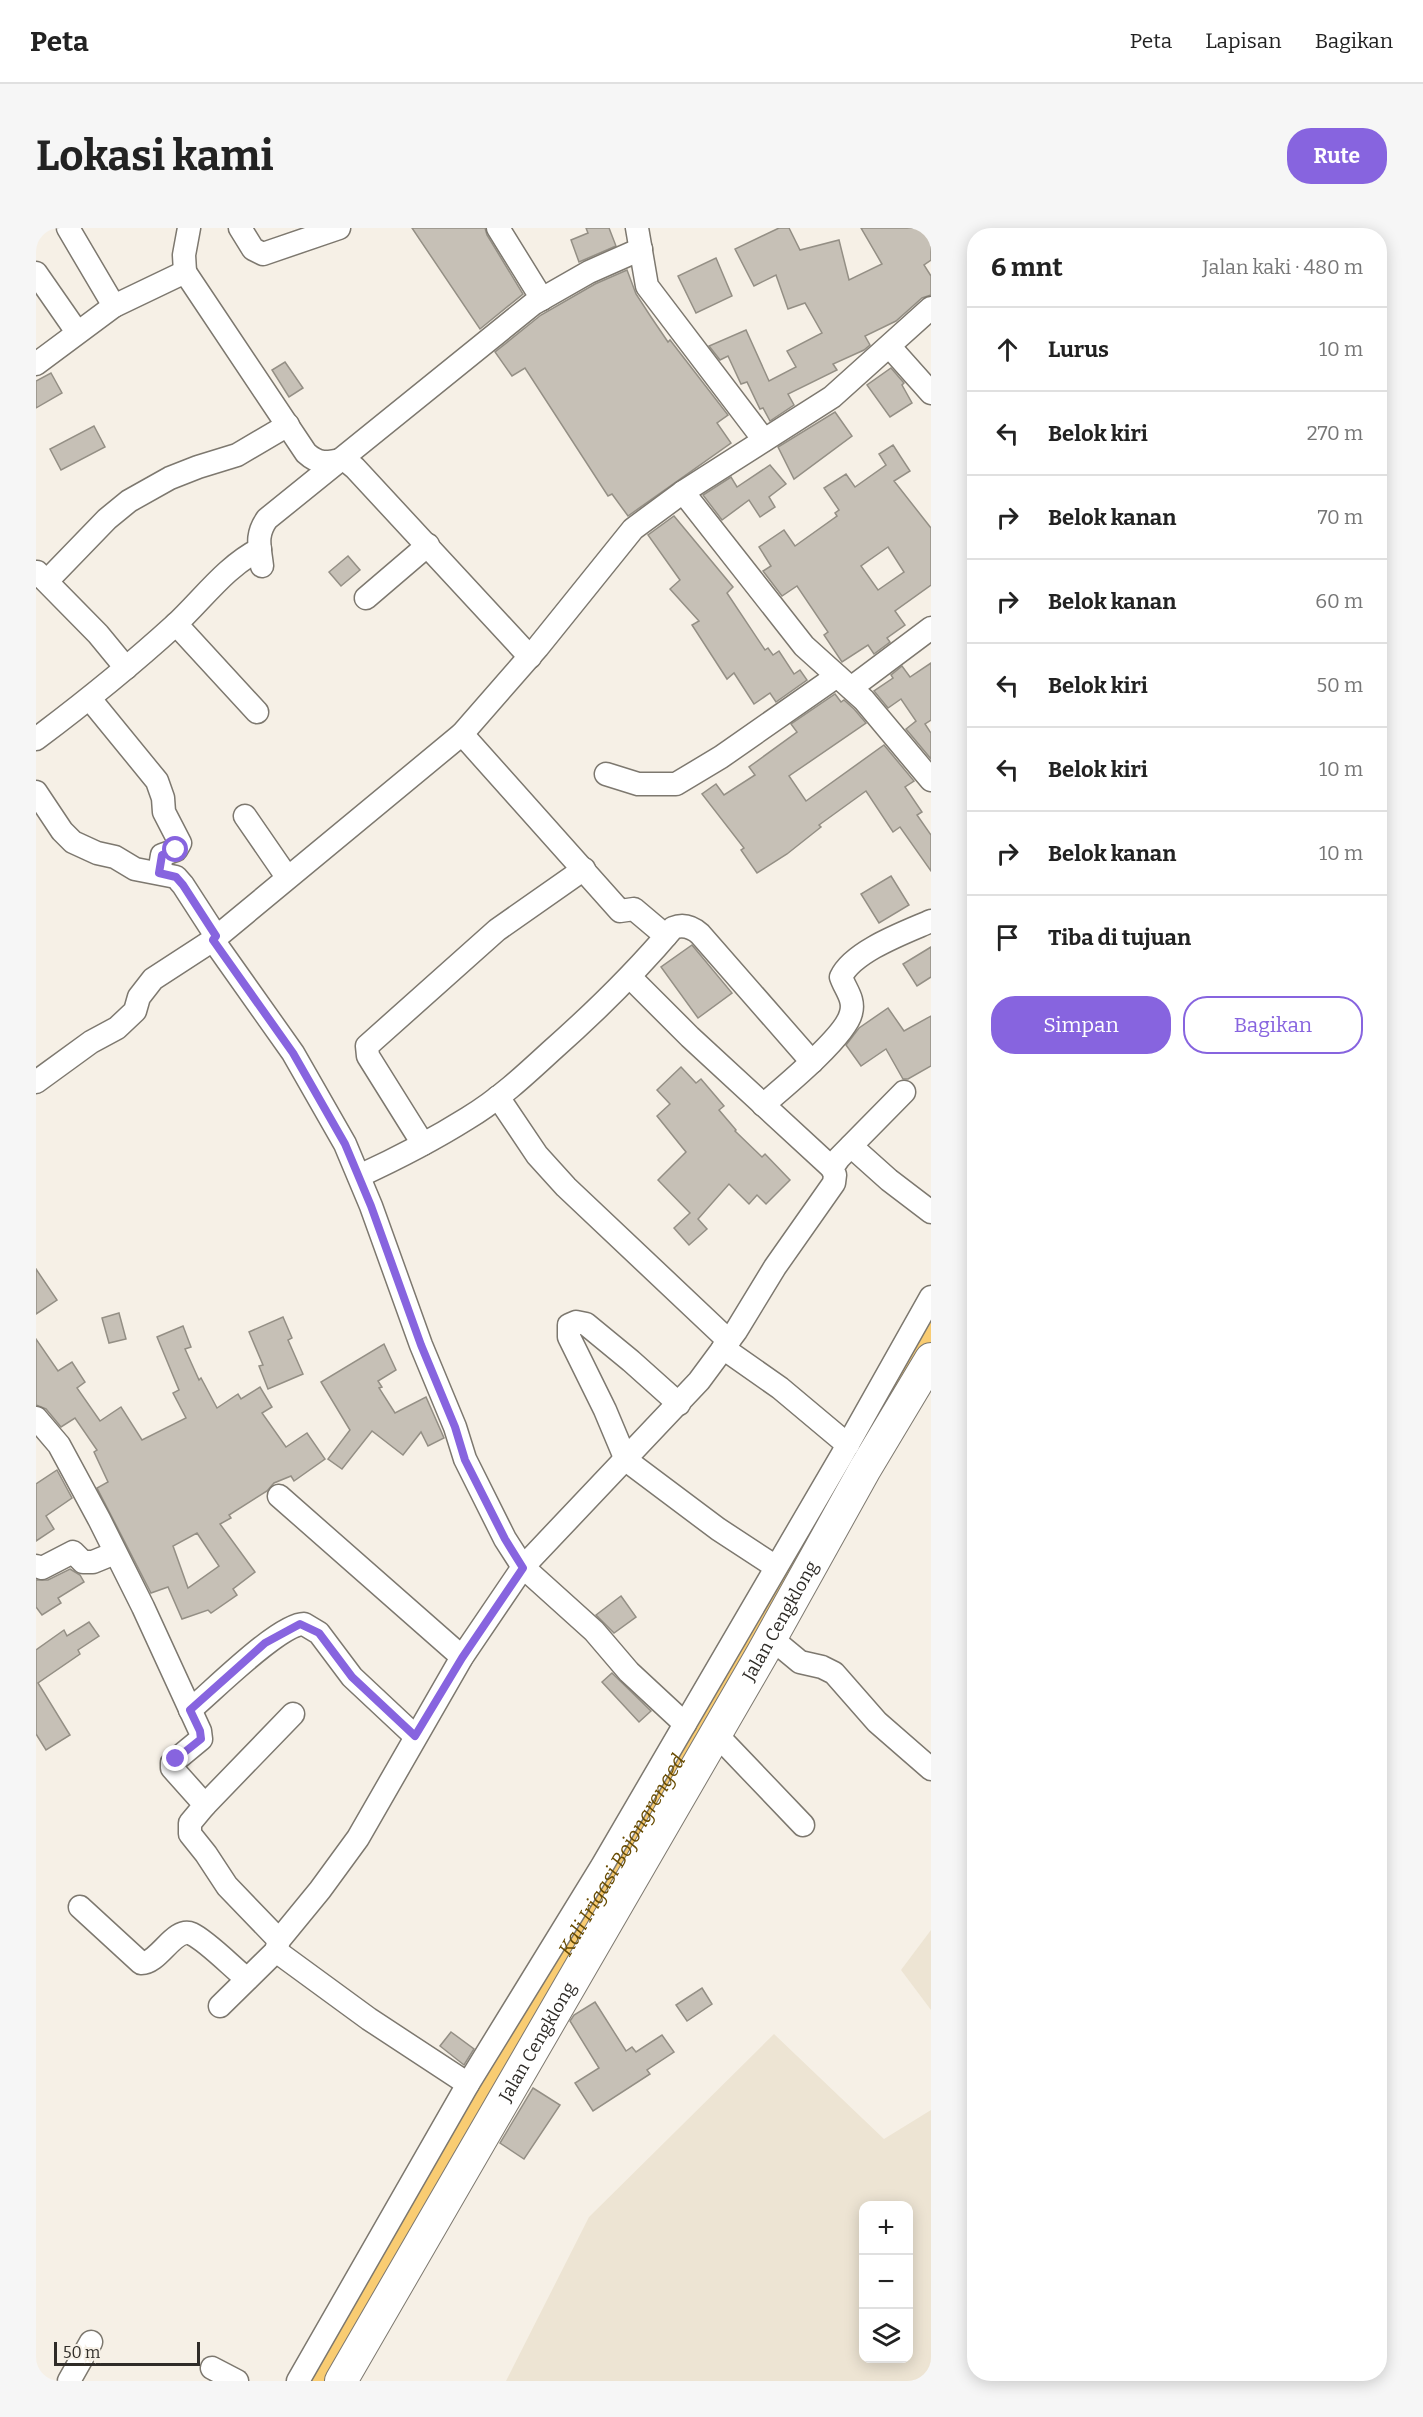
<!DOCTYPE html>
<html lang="id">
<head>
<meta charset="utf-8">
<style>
	body { margin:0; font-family:Bitter,serif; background:#f6f6f6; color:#222 }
	.controls { position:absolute; right:18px; bottom:18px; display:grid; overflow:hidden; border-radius:12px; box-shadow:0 3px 15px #0003 }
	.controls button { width:54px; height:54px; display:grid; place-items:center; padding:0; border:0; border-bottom:2px solid #e0e0e0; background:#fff; color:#222; font:30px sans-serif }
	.scale { position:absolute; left:18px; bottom:15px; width:146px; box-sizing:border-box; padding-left:6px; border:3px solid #2f2c28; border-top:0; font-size:16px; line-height:21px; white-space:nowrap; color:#2f2c28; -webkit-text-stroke:4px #f6f0e6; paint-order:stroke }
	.stop { position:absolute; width:18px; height:18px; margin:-14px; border:4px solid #8764df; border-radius:50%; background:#fff }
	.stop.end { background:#8764df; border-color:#fff; box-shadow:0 2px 6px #0008 }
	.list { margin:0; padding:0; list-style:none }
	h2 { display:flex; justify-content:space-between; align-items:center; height:78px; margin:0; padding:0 24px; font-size:26px }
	h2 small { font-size:20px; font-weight:400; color:#767676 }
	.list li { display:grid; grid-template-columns:39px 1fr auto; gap:18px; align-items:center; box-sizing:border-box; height:84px; padding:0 24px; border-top:2px solid #e0e0e0 }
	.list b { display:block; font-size:22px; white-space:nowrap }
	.list em { font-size:20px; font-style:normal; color:#767676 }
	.actions { display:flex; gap:12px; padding:18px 24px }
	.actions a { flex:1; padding:14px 0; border:2px solid #8764df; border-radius:24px; text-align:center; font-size:21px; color:#8764df }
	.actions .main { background:#8764df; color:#fff }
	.icon { flex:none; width:33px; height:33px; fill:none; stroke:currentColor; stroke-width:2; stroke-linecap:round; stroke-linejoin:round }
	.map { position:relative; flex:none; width:895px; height:2153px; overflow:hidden; border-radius:24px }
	header { display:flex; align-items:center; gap:36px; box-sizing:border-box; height:84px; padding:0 30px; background:#fff; border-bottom:2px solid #e0e0e0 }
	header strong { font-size:28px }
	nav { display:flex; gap:33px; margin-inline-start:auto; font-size:21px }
	.intro { display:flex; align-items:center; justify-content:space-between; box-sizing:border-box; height:144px; padding:0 36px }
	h1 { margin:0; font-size:42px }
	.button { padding:15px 27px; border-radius:24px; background:#8764df; color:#fff; font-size:21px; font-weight:700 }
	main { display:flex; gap:36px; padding:0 36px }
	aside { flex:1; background:#fff; border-radius:24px; box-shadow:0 3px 15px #0003 }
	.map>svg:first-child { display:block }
	.built { fill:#ede4d3; fill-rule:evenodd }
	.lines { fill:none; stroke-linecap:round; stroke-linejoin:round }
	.canal { stroke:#f9cc72; stroke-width:21 }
	.building { fill:#c6c0b6; stroke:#948f85; stroke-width:1.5; fill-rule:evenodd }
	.minor-casing { stroke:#7d786f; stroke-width:25 }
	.secondary-casing { stroke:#7d786f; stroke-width:34 }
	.minor { stroke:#fff; stroke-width:22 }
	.secondary { stroke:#fff; stroke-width:32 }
	.route { stroke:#8764df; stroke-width:8 }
	.labels { text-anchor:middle; stroke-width:4.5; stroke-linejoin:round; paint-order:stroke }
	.street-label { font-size:18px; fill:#2f2c28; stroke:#f6f0e6 }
	.water-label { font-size:20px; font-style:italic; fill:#684b00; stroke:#f6f0e6 }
</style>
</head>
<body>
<header>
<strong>Peta</strong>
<nav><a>Peta</a><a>Lapisan</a><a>Bagikan</a></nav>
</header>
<div class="intro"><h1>Lokasi kami</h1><a class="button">Rute</a></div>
<main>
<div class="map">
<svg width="895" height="2153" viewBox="0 0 895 2153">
	<rect width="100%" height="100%" fill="#f6f0e6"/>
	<g class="built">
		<path d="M895,1702v80l-30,-40z"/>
		<path d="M738,1806l110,105 47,-29v271h-425l83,-164zM828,1978h44v152h-44z"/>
	</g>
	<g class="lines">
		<g class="canal">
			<path d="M860,1159l35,-59"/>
			<path id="s1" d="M277,2153l528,-900"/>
		</g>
	</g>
	<g class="building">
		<path d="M376,0h73l2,7 36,59 -43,35z"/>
		<path d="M550,0h23l7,18 -37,16 -8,-22 17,-7z"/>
		<path d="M743,0h10l11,22 39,-10 10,40 33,-16 -21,-36h63l7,10v22l-7,5 7,11v19l-9,3 -26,23 -31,15 5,9 -6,5 -31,14 4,6 -49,24 6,11 -24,16 -7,-13 -3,1 -13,-27 -6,2 -13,-28 -8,4 -11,-14 37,-16 23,51 27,-14 -9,-16 35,-18 -17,-30 -17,6 -12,-34 -22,11 -19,-37z"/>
		<path d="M680,30l16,38 -36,17 -18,-37z"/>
		<path d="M591,42l9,24 15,23 17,25 2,-2 58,75 -11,8 14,20 -103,73 -16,-22 -4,2 -83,-128 -13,8 -17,-24 46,-37 54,-31z"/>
		<path d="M249,134l18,26 -14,9 -17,-27z"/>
		<path d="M855,140l13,15 -2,2 10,18 -22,14 -23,-32z"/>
		<path d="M15,145l11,20 -26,15v-27z"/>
		<path d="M799,184l17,24 -58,43 -16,-32z"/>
		<path d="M58,198l11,21 -44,23 -11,-21z"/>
		<path d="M857,217l17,26 -16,10 37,47v57l-36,26 10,14 -18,13 3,4 -16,12 -6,-9 -26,17 -18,-27 4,-3 -31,-46 -15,10 -19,-25 8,-5 -12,-19 25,-17 11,16 42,-30 -2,-3 4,-3 -15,-22 22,-14 9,13 31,-22 -7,-11zM852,319l16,25 -26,18 -17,-24z"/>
		<path d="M734,237l16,19 -17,13 6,10 -15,10 -11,-17 -27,20 -19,-25 28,-18 6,10z"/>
		<path d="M638,288l59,71 -6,6 38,57 3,-2 5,7 6,-4 15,23 6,-4 7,10 -31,22 -6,-9 -16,11 -20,-31 -7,6 -35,-54 7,-4 -29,-32 10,-9 -32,-45z"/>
		<path d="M312,328l12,14 -19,16 -12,-14z"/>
		<path d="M895,435v57l-6,4 6,9v26l-25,-30 10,-8 -15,-22 -13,9 -14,-17 19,-13 -2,-3 11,-9 8,11z"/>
		<path d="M799,466l6,8 3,-2 10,9 12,14 -77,53 17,25 78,-56 30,36 -9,6 17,25 -5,3 14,20v36l-31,-44 -7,5 -27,-41 -47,34 2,2 -34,27 -30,19 -16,-23 3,-2 -42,-54 14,-10 8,11 31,-20 -6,-8 48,-35 -6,-8z"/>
		<path d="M855,648l18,29 -30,18 -18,-29z"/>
		<path d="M656,717l40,48 -34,25 -37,-51z"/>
		<path d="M895,719v30l-14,9 -14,-22z"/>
		<path d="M852,780l16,23 27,-15v50l-23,13h-5l-17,-30 -25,17 -15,-21 13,-17z"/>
		<path d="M645,839l15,16 5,-4 23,27 -5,4 17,20 -1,1 27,26 3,-3 25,26 -24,24 -9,-9 -8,9 -20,-20 -31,35 9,10 -18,16 -15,-17 16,-15 -32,-33 28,-28 -29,-36 13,-12 -13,-14z"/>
		<path d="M0,1041l21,31 -21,14z"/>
		<path d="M83,1085l7,26 -17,4 -7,-25z"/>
		<path d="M247,1089l9,21 -4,2 15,34 -35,15 -9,-23 4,-1 -14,-33z"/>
		<path d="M147,1098l8,21 -6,2 14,31 2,-2 16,30 21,-14 3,5 19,-12 12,20 -10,6 24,34 21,-14 18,26 -31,22 -3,-5 -17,7 -7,8 -38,24 2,3 -11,6 35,48 -22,17 4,6 -26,18 -3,-3 -26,9 -14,-32 -17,6 -54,-105 11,-6 -14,-30 3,-2 -22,-32 -14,9 -15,-18 -10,-4v-66l22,32 14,-9 13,20 -8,6 23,33 21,-14 21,33 44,-22 -13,-25 6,-3 -22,-53zM161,1305l22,33 -31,22 -15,-42z"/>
		<path d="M348,1116l12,26 -18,11 4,6 -3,1 16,25 31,-16 18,41 -16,8 -7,-14 -18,23 -31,-24 -30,38 -14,-10 22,-29 -29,-48z"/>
		<path d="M21,1242l15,28 -26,18 8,13 -18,12v-57z"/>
		<path d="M34,1341l10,6 4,7 -26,16 3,5 -19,12 -6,-8v-27h12z"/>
		<path d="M585,1368l15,21 -22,16 -18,-18z"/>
		<path d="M53,1394l10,14 -21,14 2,4 -42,29 32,52 -24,15 -10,-16v-84l28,-20 3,6z"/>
		<path d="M576,1445l39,38 -12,11 -37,-40z"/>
		<path d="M666,1760l10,16 -25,17 -11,-16z"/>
		<path d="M559,1774l31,49 6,-4 4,5 26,-17 12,17 -27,18 3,4 -57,37 -18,-28 24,-15 -29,-47 4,-6z"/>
		<path d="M415,1804l23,17 -10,16 -24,-19z"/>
		<path d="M497,1860l27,17 -36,54 -24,-16z"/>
	</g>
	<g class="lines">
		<defs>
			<g id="minor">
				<path d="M32,0l46,78"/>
				<path d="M204,0l13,21 10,5 76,-26"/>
				<path d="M462,0l44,71"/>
				<path d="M601,0l10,58 117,154"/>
				<path d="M149,44l-1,-17 5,-27"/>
				<path d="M0,45l41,59"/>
				<path d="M895,80l-99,89 -149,95 121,154 60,54 67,80"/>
				<path d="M854,119l41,46"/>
				<path d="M0,136l78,-58 71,-34 121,181c13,12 21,10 38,6l11,9 175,189"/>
				<path d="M226,338c-2,-19 -7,-30 5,-47l266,-215 56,-32 52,-23"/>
				<path d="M1,344l61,62 28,34"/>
				<path d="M11,353l60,-62 22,-18 41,-23 28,-11 39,-12 51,-30"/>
				<path d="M330,370l62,-53"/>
				<path d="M140,396l81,88"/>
				<path d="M815,460l80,-60"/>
				<path d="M54,471l67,82 6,17 1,14 16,31 -4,7 -14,5 -3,18"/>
				<path d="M426,506l158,177 14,-2 32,27"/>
				<path d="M0,511c48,-36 94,-73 139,-114 27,-25 51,-59 85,-76"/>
				<path d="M570,546l32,10h38l45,-27 116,-81"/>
				<path d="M0,564l26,39 11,11 24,11 18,4 20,12 41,8 7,8 33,51"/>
				<path d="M209,588l42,61"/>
				<path d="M177,712l80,113 52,91 26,62 50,139 34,82 10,32 40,80 18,28 71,64 35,41 56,52"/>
				<path d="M594,749l60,60 142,131"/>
				<path d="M0,854l55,-40 26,-14 18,-17 4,-14 14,-18 60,-39 249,-206 76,-87 95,-118 50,-37"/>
				<path d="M462,869l39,58 29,32 163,154"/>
				<path d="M727,877c20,-17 83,-69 88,-92 4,-14 -6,-24 -10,-36 12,-26 65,-45 90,-56"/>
				<path d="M387,916l-55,-88 -1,-10 130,-116 87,-61"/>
				<path d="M815,918l38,34 42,32"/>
				<path d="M323,948c37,-17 74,-36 109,-58 30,-18 56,-42 82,-66 44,-39 85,-79 123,-124 10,-4 19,-1 27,6l112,128"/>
				<path d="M687,1120l57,40 68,57"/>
				<path d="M643,1176l-48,-43 -45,-37 -10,-2 -7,3v12l36,73 21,50 92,69 58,38"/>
				<path d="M0,1190l23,27 40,74 44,88 57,124 1,8 -29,24v5l33,37 -15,18v11l16,20 21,32 52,54"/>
				<path d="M243,1268l183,161"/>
				<path d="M0,1338l6,2 31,-16 10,10h10l22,-9"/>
				<path d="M735,1410l29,24 22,5 12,6 43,49 54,47"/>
				<path d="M154,1482c22,-18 89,-86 114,-86l15,9 33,44 63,59"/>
				<path d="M680,1506l87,91"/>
				<path d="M169,1577l88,-91"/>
				<path d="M44,1679l61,56c18,1 33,-37 51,-29 15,7 41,34 55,45"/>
				<path d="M240,1723l3,-11 41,-50 38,-52 104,-181 61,-90 176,-186 37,-50 39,-64 59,-84 1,-8 -3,-7 7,-10 65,-66"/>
				<path d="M184,1778l56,-55 93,68 99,65"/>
				<path d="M176,2140l25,13"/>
				<path d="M33,2153l22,-39"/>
				<path d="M262,2153l170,-297 134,-218 240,-411 89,-158"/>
			</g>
			<g id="secondary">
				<path id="s2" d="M305,2153l421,-727 103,-185 66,-110"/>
			</g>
		</defs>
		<use href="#minor" class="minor-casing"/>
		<use href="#secondary" class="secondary-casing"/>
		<use href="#minor" class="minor"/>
		<use href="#secondary" class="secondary"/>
	</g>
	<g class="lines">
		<path class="route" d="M140,1531l25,-20 -1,-8 -10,-21 75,-67 35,-19 19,9 33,44 63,59 47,-78 61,-90 -18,-29 -40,-79 -10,-33 -34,-82 -50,-139 -26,-62 -52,-91 -80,-113 3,-4 -33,-51 -7,-8 -17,-4 3,-18 14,-5"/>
	</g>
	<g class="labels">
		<g class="street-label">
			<text dy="6" stroke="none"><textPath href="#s2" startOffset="878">Jalan Cengklong</textPath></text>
			<text dy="6" stroke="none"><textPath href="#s2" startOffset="392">Jalan Cengklong</textPath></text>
		</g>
		<g class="water-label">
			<text dy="7" stroke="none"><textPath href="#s1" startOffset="610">Kali Irigasi Bojongrenged</textPath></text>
		</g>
	</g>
</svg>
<div class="controls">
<button>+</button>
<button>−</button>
<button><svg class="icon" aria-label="layers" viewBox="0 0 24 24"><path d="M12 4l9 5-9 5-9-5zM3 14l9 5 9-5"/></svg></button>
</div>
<div class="scale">50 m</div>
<div class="stop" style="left:140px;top:622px"></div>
<div class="stop end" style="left:140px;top:1531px"></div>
</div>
<aside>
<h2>6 mnt<small>Jalan kaki · 480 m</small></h2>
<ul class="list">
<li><svg class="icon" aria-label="ahead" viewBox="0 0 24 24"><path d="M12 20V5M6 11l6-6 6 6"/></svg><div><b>Lurus</b></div><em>10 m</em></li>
<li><svg class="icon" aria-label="left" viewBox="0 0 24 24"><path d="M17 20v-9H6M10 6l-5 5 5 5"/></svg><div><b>Belok kiri</b></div><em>270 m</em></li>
<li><svg class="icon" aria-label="right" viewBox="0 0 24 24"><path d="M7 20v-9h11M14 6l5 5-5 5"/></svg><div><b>Belok kanan</b></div><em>70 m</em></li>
<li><svg class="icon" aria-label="right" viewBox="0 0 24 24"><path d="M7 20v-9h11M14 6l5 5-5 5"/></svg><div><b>Belok kanan</b></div><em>60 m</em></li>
<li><svg class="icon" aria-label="left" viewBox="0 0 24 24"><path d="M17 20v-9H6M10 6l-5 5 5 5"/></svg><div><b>Belok kiri</b></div><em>50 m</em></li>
<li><svg class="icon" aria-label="left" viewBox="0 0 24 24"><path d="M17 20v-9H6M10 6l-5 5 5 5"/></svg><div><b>Belok kiri</b></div><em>10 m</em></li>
<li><svg class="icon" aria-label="right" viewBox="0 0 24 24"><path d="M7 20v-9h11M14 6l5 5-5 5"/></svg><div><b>Belok kanan</b></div><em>10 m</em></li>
<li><svg class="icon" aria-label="arrive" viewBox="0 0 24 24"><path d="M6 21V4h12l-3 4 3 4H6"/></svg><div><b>Tiba di tujuan</b></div></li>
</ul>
<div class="actions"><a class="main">Simpan</a><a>Bagikan</a></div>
</aside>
</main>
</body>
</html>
